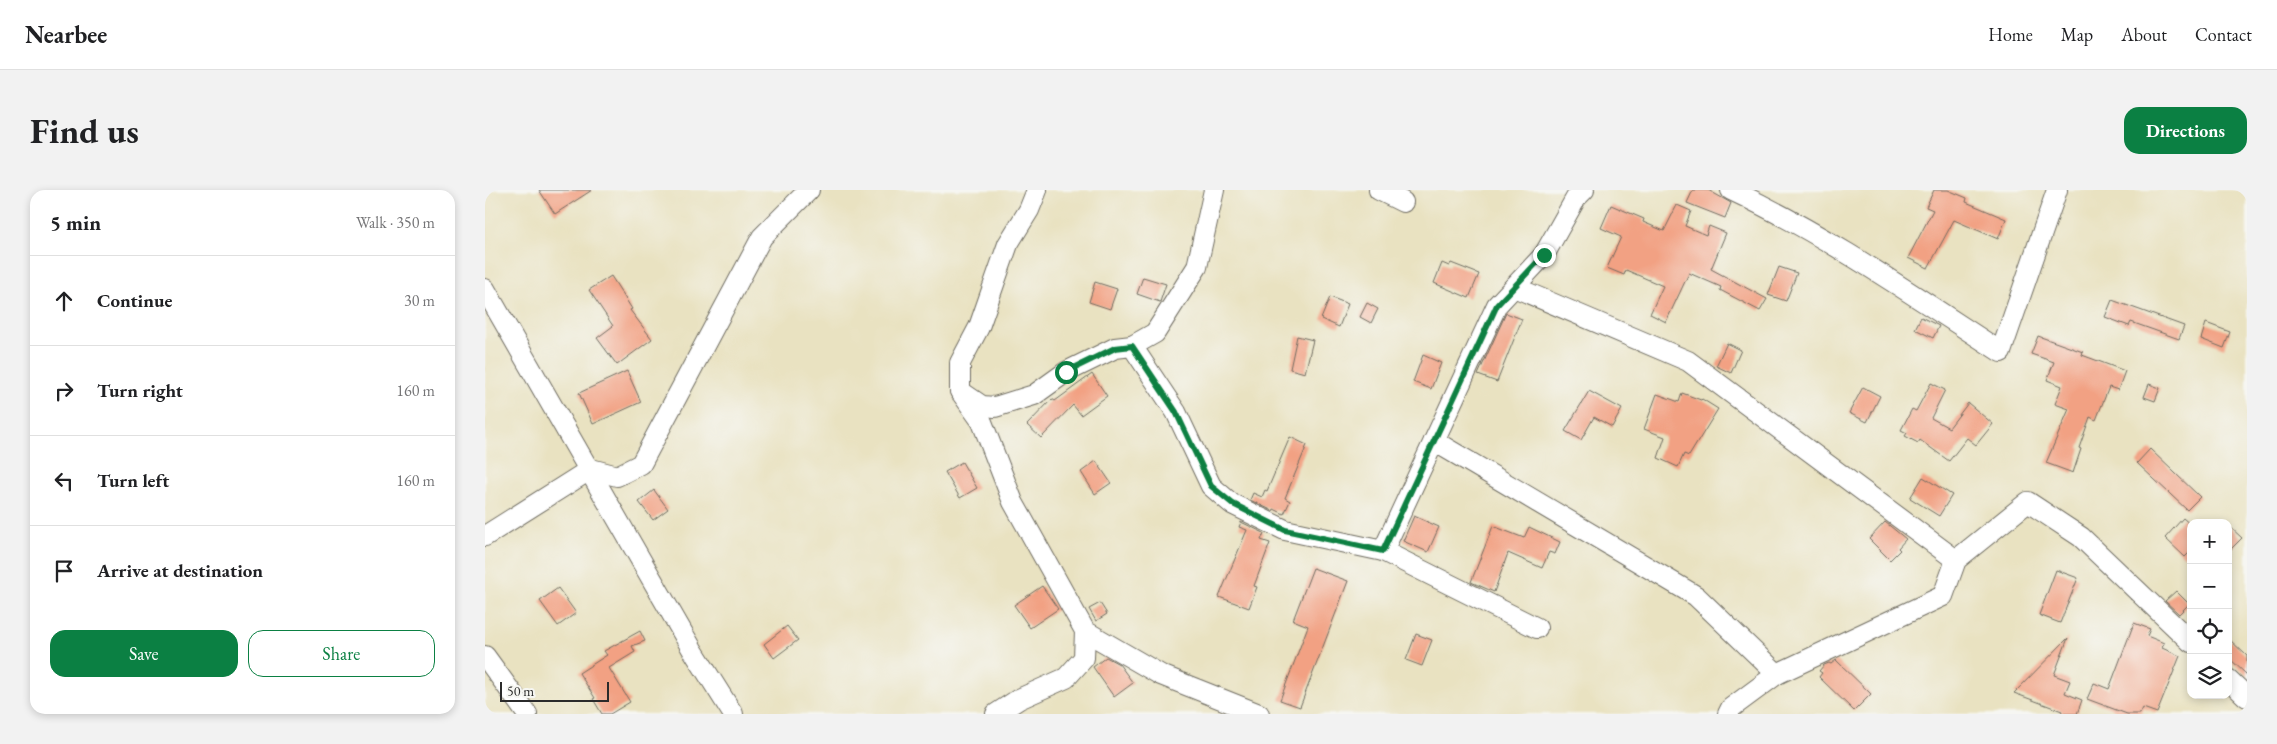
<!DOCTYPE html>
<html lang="en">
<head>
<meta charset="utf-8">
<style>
	body { margin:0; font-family:"EB Garamond",serif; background:#f2f2f2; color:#202124 }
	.controls { position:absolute; right:15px; bottom:15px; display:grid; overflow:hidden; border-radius:10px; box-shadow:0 2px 8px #0003 }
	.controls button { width:45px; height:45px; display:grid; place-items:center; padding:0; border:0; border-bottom:1px solid #e0e0e0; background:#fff; color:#202124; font:25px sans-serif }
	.scale { position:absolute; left:15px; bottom:12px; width:109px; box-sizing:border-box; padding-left:5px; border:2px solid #2b2b2b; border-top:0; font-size:14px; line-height:18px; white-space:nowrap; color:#2b2b2b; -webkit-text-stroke:4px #f6f6f2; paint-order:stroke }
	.stop { position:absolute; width:15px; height:15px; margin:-11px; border:4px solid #0b8043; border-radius:50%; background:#fff }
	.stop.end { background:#0b8043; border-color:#fff; box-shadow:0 1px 5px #0008 }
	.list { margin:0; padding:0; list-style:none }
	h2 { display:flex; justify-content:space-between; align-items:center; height:65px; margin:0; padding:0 20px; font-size:21px }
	h2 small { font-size:16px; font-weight:400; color:#757577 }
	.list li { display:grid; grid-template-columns:32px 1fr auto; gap:15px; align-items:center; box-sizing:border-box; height:90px; padding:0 20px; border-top:1px solid #e0e0e0 }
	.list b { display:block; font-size:19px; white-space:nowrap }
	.list em { font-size:16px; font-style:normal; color:#757577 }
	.actions { display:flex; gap:10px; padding:15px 20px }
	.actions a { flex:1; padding:11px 0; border:1px solid #0b8043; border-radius:15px; text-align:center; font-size:18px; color:#0b8043 }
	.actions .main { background:#0b8043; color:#fff }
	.icon { flex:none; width:28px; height:28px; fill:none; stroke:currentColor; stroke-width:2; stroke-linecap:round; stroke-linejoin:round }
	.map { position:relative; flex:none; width:1762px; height:524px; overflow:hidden; border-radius:15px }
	header { display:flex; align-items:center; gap:30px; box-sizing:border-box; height:70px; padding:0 25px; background:#fff; border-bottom:1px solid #e0e0e0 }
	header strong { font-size:24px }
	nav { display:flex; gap:28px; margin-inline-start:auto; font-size:18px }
	.intro { display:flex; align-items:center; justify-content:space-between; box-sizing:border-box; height:120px; padding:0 30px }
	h1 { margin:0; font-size:35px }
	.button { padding:12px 22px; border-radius:15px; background:#0b8043; color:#fff; font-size:18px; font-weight:700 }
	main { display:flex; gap:30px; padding:0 30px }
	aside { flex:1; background:#fff; border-radius:15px; box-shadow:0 2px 8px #0003 }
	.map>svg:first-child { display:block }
	.building { fill:#f2a183 }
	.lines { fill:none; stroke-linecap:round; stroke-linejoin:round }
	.minor-casing { stroke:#6e6b60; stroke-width:22 }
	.minor { stroke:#fff; stroke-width:20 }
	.route { stroke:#0b8043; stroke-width:6 }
</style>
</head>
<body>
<header>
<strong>Nearbee</strong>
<nav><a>Home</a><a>Map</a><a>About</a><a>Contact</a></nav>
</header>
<div class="intro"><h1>Find us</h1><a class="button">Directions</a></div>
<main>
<aside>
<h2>5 min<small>Walk · 350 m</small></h2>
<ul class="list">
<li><svg class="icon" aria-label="ahead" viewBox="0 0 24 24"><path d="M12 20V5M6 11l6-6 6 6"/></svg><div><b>Continue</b></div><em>30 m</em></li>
<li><svg class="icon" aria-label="right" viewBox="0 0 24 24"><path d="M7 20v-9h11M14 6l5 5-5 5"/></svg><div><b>Turn right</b></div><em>160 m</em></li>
<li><svg class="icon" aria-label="left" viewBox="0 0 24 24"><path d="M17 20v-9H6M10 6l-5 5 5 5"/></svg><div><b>Turn left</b></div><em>160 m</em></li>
<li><svg class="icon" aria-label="arrive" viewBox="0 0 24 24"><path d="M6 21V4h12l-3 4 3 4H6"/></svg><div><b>Arrive at destination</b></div></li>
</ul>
<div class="actions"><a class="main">Save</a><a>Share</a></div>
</aside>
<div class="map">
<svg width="1762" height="524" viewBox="0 0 1762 524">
	<rect width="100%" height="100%" fill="#f6f6f2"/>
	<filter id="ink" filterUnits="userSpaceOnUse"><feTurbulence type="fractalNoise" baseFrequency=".02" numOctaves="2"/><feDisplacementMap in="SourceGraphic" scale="10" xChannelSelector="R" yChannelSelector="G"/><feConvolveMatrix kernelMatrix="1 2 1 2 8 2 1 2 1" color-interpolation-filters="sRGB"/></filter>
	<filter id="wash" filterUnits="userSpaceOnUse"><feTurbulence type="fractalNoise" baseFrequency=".0096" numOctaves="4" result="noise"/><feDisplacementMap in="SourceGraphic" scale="20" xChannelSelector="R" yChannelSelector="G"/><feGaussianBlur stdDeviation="1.12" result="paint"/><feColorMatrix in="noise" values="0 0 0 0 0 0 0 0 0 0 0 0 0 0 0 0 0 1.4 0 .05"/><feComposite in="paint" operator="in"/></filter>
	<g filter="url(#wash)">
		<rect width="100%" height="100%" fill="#e9e2c1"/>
		<g id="blocks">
			<g class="building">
				<path d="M54,0h53l-37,24z"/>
				<path d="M1208,0h15l23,13 -6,15 -38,-15z"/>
				<path d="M1449,0h14l19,8 -1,4 40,17 -8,20 -44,-19 -26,48 -20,-10 25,-48 -7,-3z"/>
				<path d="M1126,15l33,14 -1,3 21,9 13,-26 14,6 -6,15 21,9 3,-9 17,7 -15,36 56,30 -7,12 -40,-21 1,-3 -32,-14 -23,49 -16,-8 13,-28 -37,-16 -2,5 -17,-7 14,-31 -20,-9z"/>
				<path d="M957,73l7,3 2,-3 28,11 -10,24 -35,-15z"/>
				<path d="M1294,77l18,6 -11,28 -18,-6z"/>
				<path d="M126,86l21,33 -2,1 22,29 -35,26 -20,-27 16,-12 -24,-36z"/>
				<path d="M658,87l23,7 -6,18 -23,-8z"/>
				<path d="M610,92l22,7 -7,20 -21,-7z"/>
				<path d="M845,107l18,7 -9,23 -18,-8z"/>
				<path d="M1627,110l72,26 -5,13 -48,-17 -2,4 -24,-9z"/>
				<path d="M882,113l11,6 -7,14 -11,-6z"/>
				<path d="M1021,123l16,6 -25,63 -19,-7z"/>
				<path d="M1436,127l18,9 -6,12 -18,-9z"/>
				<path d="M1721,133l24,9 -6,16 -23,-9z"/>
				<path d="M812,146l16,4 -8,33 -15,-4z"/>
				<path d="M1553,146l45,16 -1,3 43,16 -7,19 -9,-3 -13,33 -6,-3 -11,31 2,1 -8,24 -27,-10 23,-54 -14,-5 7,-18 -15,-6 7,-18 -23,-8z"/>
				<path d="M1242,153l14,7 -10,23 -15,-7z"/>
				<path d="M938,165l18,8 -10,26 -18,-7z"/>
				<path d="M142,181l14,31 -48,22 -14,-31z"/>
				<path d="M607,184l15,22 -26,19 -8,-10 -32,33 -14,-13 25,-26 3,2z"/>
				<path d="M1446,193l14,7 -14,28 18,10 19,-25 25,21 -17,21 -9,-7 -18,23 -29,-21 -2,3 -13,-7 2,-3 -6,-3 11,-21 4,2z"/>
				<path d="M1664,194l11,4 -5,13 -11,-4z"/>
				<path d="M1378,197l17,9 -13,26 -18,-9z"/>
				<path d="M1104,201l33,18 -10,18 -18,-10 -13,23 -16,-9z"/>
				<path d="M1197,203l19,7 1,-1 16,10 -29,47 -5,-2 -6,13 -20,-9 7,-21 -21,-8 13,-35 22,8z"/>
				<path d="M805,247l17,8 -22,53 5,3 -6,13 -10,-5 -1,2 -23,-11 3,-7 9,4 3,-7 2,1z"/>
				<path d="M1665,259l50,48 -13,13 -50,-47z"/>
				<path d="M611,271l15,22 -16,11 -14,-22z"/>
				<path d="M477,272l15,26 -17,10 -15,-26z"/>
				<path d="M1438,287l29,18 -13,21 -29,-18z"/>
				<path d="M169,300l14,19 -15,11 -14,-18z"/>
				<path d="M929,326l25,11 -11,25 -25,-11z"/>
				<path d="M1698,328l8,7v26l-6,6 -20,-19z"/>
				<path d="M756,332l23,11 -3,7 9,3 -16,43 3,1 -8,21 -30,-11 28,-67 -8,-3z"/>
				<path d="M1400,332l21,17 -8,9 2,2 -10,10 -21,-21z"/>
				<path d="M1743,335l14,13 -14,14z"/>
				<path d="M1008,336l31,12 5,-11 31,15 -5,12 -6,-2 -7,16 -34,-15 -14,39 -23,-10z"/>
				<path d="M828,378l35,13 -48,126 -20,-7 28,-74 -15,-6z"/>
				<path d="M1571,380l22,8 -18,45 -21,-8z"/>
				<path d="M557,396l16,23 -28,19 -16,-23z"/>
				<path d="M73,398l18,25 -18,13 -18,-25z"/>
				<path d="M1691,401l13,13 -10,10 -14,-13z"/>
				<path d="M615,413l7,11 -11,7 -7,-12z"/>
				<path d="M1649,433l16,6 -3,7 17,7 -2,5 18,8 -23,57 -14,-5 -3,6h-13l-40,-15 7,-16 15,6z"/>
				<path d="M302,436l11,14 -24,18 -10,-14z"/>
				<path d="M155,441l5,10 -13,5 3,6 -26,16 21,34 -20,12h-8l-9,-15 2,-1 -16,-25 28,-18 -3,-4z"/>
				<path d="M931,444l16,6 -10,26 -16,-6z"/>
				<path d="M1583,448l-14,37 16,6 -5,12 17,7 -5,14h-16l1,-3 -48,-18z"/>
				<path d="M1743,448l19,18v19l-19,-18z"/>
				<path d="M621,467l13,7 14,19 -19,14 -21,-30z"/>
				<path d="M1351,470l35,34 -17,17 -35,-34 3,-4 -3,-2 5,-6 5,-2 2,1z"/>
			</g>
		</g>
	</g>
	<g filter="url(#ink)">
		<use href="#blocks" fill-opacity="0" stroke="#6e6b60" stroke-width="1"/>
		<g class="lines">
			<defs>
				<g id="minor">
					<path d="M894,0l24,12"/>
					<path d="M1246,0c94,44 182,105 270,162l56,-162"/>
					<path d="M1029,97l174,74 268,199"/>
					<path d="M0,99l207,360 41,65"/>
					<path d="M647,156l23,-13 42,-66 17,-77"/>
					<path d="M475,201l22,15 13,1 39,-12 32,-23 49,-24 17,-2 44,66 35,74 21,18 53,26 98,21 154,77"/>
					<path d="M949,251l262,155 81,78"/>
					<path d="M0,346l106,-67 26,7 24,-12 121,-227 47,-47"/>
					<path d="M898,361l114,-246 47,-50 32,-57 8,-8"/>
					<path d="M600,441l76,44 98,39"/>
					<path d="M0,466l42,58"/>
					<path d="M1743,489l19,18"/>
					<path d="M511,524l23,-15 47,-21 18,-20 1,-27 -72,-129 -31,-80 -22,-31v-28l19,-36 29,-83 21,-34 8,-20"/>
					<path d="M1243,524l3,-6 46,-34 166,-78 13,-36 72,-58 53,35 110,105"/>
				</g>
			</defs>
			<use href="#minor" class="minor-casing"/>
			<use href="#minor" class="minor"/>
		</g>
	</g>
	<g class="lines" filter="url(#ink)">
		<path class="route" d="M581,182l49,-24 17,-2 44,66 35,74 22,18 52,26 98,21 114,-246 47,-50"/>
	</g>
</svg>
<div class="controls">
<button>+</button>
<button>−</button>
<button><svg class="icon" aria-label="locate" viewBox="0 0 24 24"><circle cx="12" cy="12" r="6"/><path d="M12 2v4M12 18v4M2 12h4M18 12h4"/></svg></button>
<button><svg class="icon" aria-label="layers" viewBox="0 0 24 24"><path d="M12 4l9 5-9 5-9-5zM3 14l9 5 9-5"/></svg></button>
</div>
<div class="scale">50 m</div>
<div class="stop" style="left:581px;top:182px"></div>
<div class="stop end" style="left:1059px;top:65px"></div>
</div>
</main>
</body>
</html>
